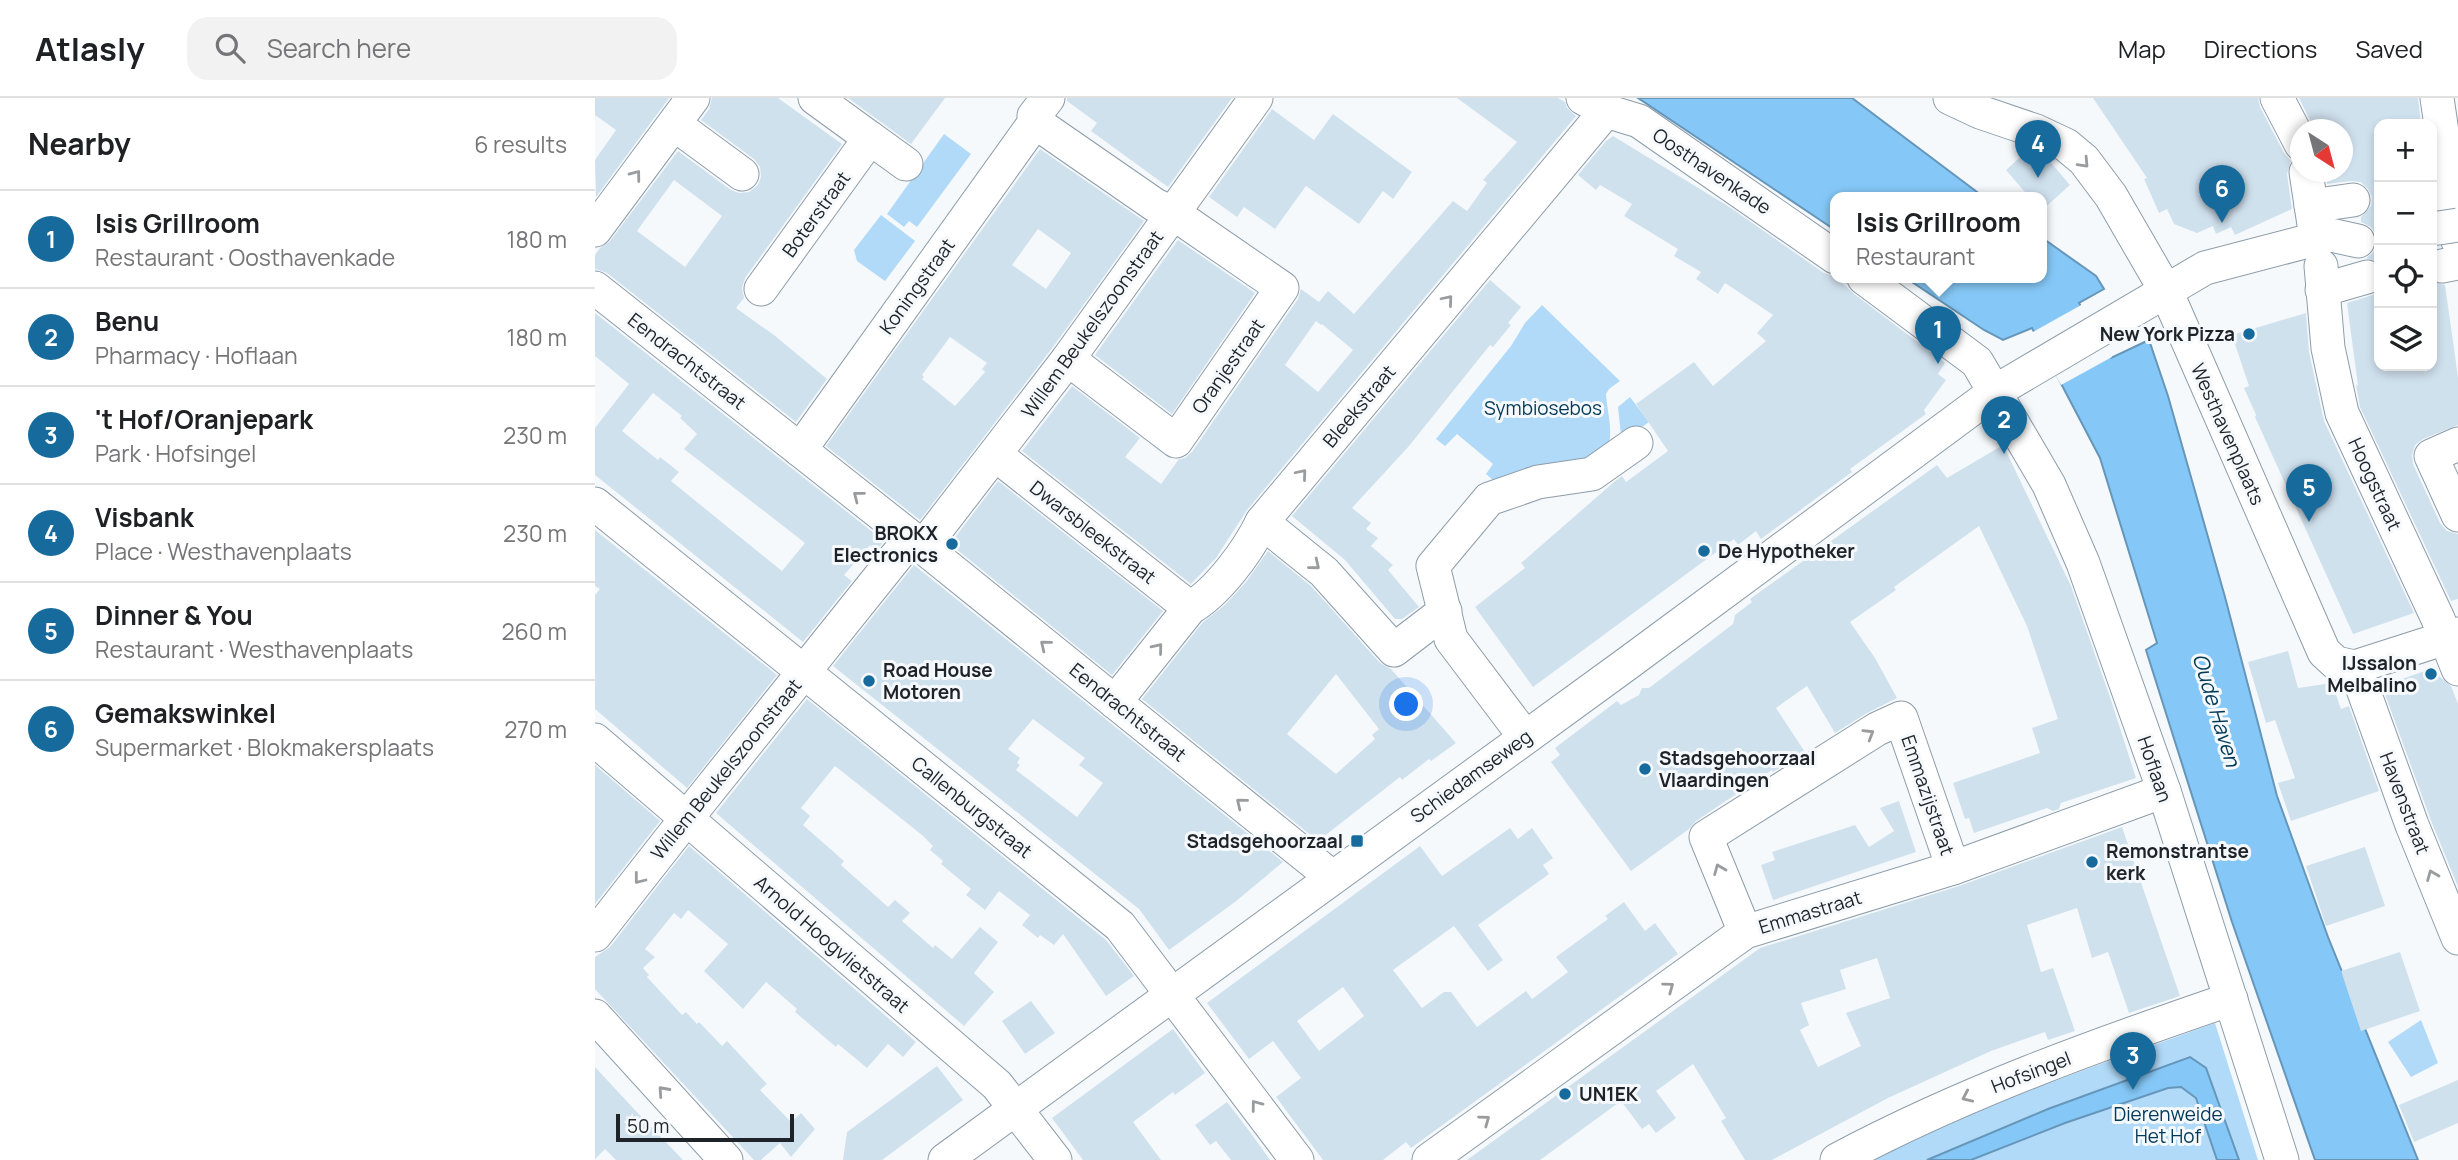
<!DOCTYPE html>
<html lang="en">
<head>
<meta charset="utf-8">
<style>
	body { margin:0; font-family:Manrope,sans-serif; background:#f2f2f2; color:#202124 }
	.controls { position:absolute; right:21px; top:21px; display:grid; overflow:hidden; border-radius:14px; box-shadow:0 4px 10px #0003 }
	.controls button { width:63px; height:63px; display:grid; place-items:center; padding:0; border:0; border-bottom:2px solid #e0e0e0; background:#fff; color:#202124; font:35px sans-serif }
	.compass { position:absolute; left:1695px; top:21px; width:63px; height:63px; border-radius:50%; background:#fff; box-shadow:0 4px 10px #0003; rotate:144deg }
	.scale { position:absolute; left:21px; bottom:18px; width:178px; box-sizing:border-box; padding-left:7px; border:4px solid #1d2328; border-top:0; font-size:19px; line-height:24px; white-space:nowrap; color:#1d2328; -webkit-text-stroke:5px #f6f9fc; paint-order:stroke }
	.you { position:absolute; left:812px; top:607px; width:24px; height:24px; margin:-18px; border:5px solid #fff; border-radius:50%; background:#1a73e8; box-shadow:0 0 0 10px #1a73e833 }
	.badge { display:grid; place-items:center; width:46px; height:46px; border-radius:50%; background:#166b9c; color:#fff; font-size:23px; font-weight:700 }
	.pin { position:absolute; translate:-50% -58px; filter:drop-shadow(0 2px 4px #0008) }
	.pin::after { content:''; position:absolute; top:37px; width:24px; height:21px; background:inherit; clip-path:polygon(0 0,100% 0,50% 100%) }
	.popup { position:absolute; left:1235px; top:94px; width:217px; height:91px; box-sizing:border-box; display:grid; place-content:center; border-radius:14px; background:#fff; filter:drop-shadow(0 2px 5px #0005); font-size:23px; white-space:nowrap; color:#757577 }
	.popup b { font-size:26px; color:#202124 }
	.popup::after { content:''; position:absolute; left:50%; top:100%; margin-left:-14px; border:14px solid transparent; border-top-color:#fff }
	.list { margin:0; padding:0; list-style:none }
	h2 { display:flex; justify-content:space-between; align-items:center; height:91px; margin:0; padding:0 28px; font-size:30px }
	h2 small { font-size:23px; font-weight:400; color:#757577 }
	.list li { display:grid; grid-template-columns:46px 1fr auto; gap:21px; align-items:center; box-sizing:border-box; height:98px; padding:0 28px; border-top:2px solid #e0e0e0 }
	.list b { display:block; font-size:26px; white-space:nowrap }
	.list p { margin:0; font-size:23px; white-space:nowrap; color:#757577 }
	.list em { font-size:23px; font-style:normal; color:#757577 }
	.icon { flex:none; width:38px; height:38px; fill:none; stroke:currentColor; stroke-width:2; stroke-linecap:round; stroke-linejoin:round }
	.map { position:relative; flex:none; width:1863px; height:1062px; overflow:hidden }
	header { display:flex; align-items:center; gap:42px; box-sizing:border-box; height:98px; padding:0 35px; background:#fff; border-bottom:2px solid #e0e0e0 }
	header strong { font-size:33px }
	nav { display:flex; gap:38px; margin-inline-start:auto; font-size:24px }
	.search { width:490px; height:63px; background:#f2f2f2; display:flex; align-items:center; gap:18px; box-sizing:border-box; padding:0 24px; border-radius:21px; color:#757577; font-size:26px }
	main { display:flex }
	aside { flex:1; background:#fff }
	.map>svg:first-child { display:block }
	.green { fill:#b1daf9 }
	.water { fill:#85c8f7; stroke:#6696b9; stroke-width:2 }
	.pier { fill:#f6f9fc }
	.building { fill:#d0e1ee; fill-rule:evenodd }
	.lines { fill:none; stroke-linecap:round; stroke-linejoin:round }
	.minor-casing { stroke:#8d9da9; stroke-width:35 }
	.minor { stroke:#fff; stroke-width:33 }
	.minor-bridge-casing { stroke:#8d9da9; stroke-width:35; stroke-linecap:butt }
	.minor-bridge { stroke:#fff; stroke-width:33 }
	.oneway { stroke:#999c9e }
	.poi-dot { fill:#166b9c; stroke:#f6f9fc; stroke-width:2.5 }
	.labels { text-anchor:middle; stroke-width:6; stroke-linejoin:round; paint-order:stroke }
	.street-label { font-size:19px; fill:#1d2328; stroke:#f6f9fc }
	.poi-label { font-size:19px; font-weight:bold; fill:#1d2328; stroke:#f6f9fc; text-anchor:start }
	.park-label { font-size:19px; fill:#013958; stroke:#f6f9fc }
	.water-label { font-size:21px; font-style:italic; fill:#003856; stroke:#f6f9fc }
</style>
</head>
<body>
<header>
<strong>Atlasly</strong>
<div class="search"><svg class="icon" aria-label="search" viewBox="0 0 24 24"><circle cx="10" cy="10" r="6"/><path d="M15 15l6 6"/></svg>Search here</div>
<nav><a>Map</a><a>Directions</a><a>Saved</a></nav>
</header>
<main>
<aside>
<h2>Nearby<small>6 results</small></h2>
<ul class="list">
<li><span class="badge">1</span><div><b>Isis Grillroom</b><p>Restaurant · Oosthavenkade</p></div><em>180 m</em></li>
<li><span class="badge">2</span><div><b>Benu</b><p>Pharmacy · Hoflaan</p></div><em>180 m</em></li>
<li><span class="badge">3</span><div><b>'t Hof/Oranjepark</b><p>Park · Hofsingel</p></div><em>230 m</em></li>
<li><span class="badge">4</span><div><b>Visbank</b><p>Place · Westhavenplaats</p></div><em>230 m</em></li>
<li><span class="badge">5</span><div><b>Dinner &amp; You</b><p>Restaurant · Westhavenplaats</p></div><em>260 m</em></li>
<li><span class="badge">6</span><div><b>Gemakswinkel</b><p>Supermarket · Blokmakersplaats</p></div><em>270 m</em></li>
</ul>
</aside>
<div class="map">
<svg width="1863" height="1062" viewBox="0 0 1863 1062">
	<rect width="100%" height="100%" fill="#f6f9fc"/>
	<g class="green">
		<path d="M349,36l27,20 -54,73 -8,-6 -5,6 -17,-13z"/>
		<path d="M286,117l34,26 -30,40 -28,-20 -3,-11z"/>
		<path d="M947,207l78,76 -11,8 -3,5c1,18 10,46 -2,60l-108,29 -10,-9 7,-10 -36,-30 -12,12 -9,-7 75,-93 14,-23z"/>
		<path d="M1035,299l19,25 -22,16 -6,-3 -3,-28z"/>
		<path d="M1826,922l17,43 -27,14 -23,-35z"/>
		<path d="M1620,925l43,137h-387c110,-56 228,-95 344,-137z"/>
	</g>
	<g class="water">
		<path d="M1043,0h214l133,100h-150v32z"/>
		<path d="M1446,139l55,39 8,13 -25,14 32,55 38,-18 19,56 57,201 52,199 51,141 90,223h-103l-83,-238 -86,-272 11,-7 -57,-185 -68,-130 -29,12 -19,-10 -78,-52h135z"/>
		<path d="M1595,959l16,11 33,92h-22l-21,-62 -15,-11 -13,1 -103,35 -94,37h-44l121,-51z"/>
	</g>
	<path class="pier" d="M1488,206l29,53 -51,28 -30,-52z"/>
	<g class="building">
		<path d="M0,0h74l-73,99 -1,-37 21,-30 -21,-15z"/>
		<path d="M117,0h66l64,46 -97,134 -3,10 2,10 -8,10 38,27 53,44 -31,43 -189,-149 -12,-4v-14l5,-7 10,-7 68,-90 53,39 8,3 10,-1 9,-7 3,-8 -1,-10 -6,-8 -53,-39 8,-11zM79,82l48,36 -37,51 -48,-36z"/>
		<path d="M253,0h97l-34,46z"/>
		<path d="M472,0h165l-64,89 -77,-56 6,-8 -30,-22z"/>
		<path d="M862,0h101l7,4 2,6 9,8 -329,394 -31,48 -25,26 -169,-133 50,-65 68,52 -15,19 36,27 18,-25 6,-1 7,-6 106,-153 3,-10 18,13 9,-11 26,23 99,-113 14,10 20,-28 -4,-3 34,-38zM721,223l5,4 1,-1 31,26 -35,42 -33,-27z"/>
		<path d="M1498,0h165l2,9 24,46 7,8 -4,13 5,35 -57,26 -4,-8 -15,7 -3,-8 -16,7 -23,-9 -7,-15 -8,4 -15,-34 3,-1z"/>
		<path d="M1704,0h119l3,26h-42v138l-13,-4 7,-5 4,-9 -1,-9 -5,-8 -10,-5v-5l10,-11 1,-9 -4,-8 -7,-7 -10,-1 -24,3 -2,-12h17v-42h-27z"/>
		<path d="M677,11l42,31 19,-26 79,58 -19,27 -10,-8 -24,33 -53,-38 -31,43 -31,-22 -7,10 -28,-20z"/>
		<path d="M1018,38l115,70 96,67 10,3 19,17 92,70 -7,11 8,6 -22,30 2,4 -76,55 2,3 -91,67 -5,-8 -18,14 -4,-6 -201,148 -58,-80 50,-39 -4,-5 93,-81 8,-6 4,6 42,-31 -32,-47 58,-42 19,24 53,-45 -9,-8 16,-18 -48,-32 -7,11 -22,-15 5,-7 -27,-16 4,-7 -54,-33 8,-12 -32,-19 -4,5 -18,-15 28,-34z"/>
		<path d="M445,51l104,72 -91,126 -133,173 -94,-74zM443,131l33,24 -25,36 -34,-24zM355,239l37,26 -5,6 3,3 -30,34 -33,-27 2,-2 -2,-2z"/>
		<path d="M1434,51l17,8 24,28 -29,26v-13h-11l-24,-28z"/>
		<path d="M583,142l77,53 -83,121 -77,-59z"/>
		<path d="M895,182l31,27 -13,16 3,2 -18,22 -3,-2 -81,101 -57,62 19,15 -5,6 12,9 -7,8 22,19 -5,5 31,37 -17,12h-7l-50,-59 -53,-44z"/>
		<path d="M1837,184l13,3 13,92v48l-35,14 -8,6 -3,10 1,9 27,59 7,8 11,3v65l-7,2 -91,-194 -4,-23 2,2 -11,-83 32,-10v73h53z"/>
		<path d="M0,215l289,228 -8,10 -6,-6 -26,30 8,6 -49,61 -208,-167v-47l34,-44 -34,-28zM58,295l29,23 -2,2 17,16 -13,15 121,94 -23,28 -111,-90 8,-9 -19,-15 -2,3 -36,-29z"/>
		<path d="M1711,215l3,39 15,69 90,192 -61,21 -98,-217 1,-2 -12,-27 5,-2 -17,-51z"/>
		<path d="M1408,347l68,141 41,117 24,75 -75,25 -2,6 -6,2 -6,-3 -73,25 -5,-15 -4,1 -12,-36 87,-30 -8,-25 26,-9 -31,-93 -48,-100 -85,61 2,3 -46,32 25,36 22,40 -30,15 -32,20 -28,-47 -31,22 29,44 -32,20 -1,-2 -76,51 -7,8 -58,42 -80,-109 9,-7 -5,-7 62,-47 4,4 18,-10 3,-7h7l84,-64 2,-9 17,-13 -2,-3 187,-134 10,13z"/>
		<path d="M403,383l165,130 -51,64 -162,-131z"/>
		<path d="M0,432l182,145 -90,113 -92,-79v-114l5,-6 -5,-3z"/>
		<path d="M673,453l43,35 69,77 11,6 65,74 -25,18 -2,-2 -27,21 -2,-3 -82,64 -176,-142 61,-77 22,-17 21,-23zM741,576l43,55 -7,6 3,4 -39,35 -49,-40z"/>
		<path d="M319,467l189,152 180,145 -48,40 -66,48 -30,-41 -306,-243zM438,621l52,39 -6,7 24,18 -26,34 -61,-47 4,-5 -3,-2 3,-5 -12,-9z"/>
		<path d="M1693,553l10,37 34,-5 9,26 8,-3 30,85 -88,30 -13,-38 17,-5 -20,-58 -9,3 -18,-61z"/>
		<path d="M1841,569l4,10 11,9 7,18v183l-28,-69 -48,-132z"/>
		<path d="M212,601l299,241 28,36 -28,20 -43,-62 -9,11 -14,-10 -2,3 -16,-13 8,-10 -31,-24 -14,19 -19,-15 5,-6 -30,-25 2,-3 -13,-11 3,-4 -11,-11 -87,-69 -34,42 9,8 -7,9 41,36 -3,4 47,42 7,-7 15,13 -8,8 31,27 2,-3 17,14 28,-32 18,15 -24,31 20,19 -30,34 -248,-213z"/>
		<path d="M0,667l65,56 -65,83z"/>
		<path d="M1304,703l17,51 -143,48 -12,-35 14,-5 -3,-8 83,-27 14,22 25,-16 -14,-23z"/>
		<path d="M1527,729l58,169 -51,17 -21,-61 -16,6 -15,-50 -50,17 14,47 12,-4 22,63 -27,9 -3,-8 -54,19 -103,47 -116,62h-27l-24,-39 5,-3 -33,-54 -37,27 20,27 -20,15 -7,-9 -7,5 -21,-28 -81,59h-73l293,-212 199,-62zM1282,860l13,40 -44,15 15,33 -43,21 -18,-37 9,-5 -8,-22 45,-14 -6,-19z"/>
		<path d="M915,730l8,11 14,-11 21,30 -10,7 6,9 -71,51 25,35 -15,11 -34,-45 -61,44 29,38 22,-16h7l26,35 49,-36 6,8 36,-27 -12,-15 52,-38 -3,-3 19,-14 21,29 10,-8 23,31 -267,194 -5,-6 -23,18h-60l-47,-63 25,-19 -28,-37 -24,18 -42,-56 213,-157 22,30zM748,889l21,29 -45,35 -22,-30z"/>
		<path d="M94,748l227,196 -13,15 -15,-13 -21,24 -29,-24 -2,3 -41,-35 2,-3 -31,-27 -23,27 -39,-38 24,-27 -40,-34 -7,9 -7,-6 -29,36 10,8 -12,11 6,7 -2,2 35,38 4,-3 11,12 2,-2 23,24 5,-5 40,43 -7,6 31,32 10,-9 14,16 -24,28 -11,-14 -19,17h-7l-159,-171v-32l15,-10z"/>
		<path d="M1770,749l20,59 -59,20 -20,-60z"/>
		<path d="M1805,854l20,59 -59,20 -20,-60z"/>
		<path d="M436,903l24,32 -30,21 -23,-33z"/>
		<path d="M578,931l32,44 -30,22 -2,-3 -40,30 28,38h-78l-31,-42z"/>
		<path d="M342,968l26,34 -81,60h-39l4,-28z"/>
		<path d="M0,969l39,42 49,51h-67l-11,-11 -10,10z"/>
		<path d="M1863,982v43l-44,19 -15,-37z"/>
		<path d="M632,1004l23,30 20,28h-39l-15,-19 -6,4 -15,-20z"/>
	</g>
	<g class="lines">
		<defs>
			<g id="minor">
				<path d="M988,0l23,13 33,10 196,136"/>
				<path d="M1355,0l30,14 56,19 30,14 18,15 27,36 55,95 158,361 12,11 19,4 103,-33"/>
				<path d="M1682,0l24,46"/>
				<path d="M1842,0l21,143"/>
				<path d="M440,24l-1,-6 14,-18"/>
				<path d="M79,26l68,50"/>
				<path d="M275,40l36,26"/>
				<path d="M1711,74l9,59"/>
				<path d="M1716,108l42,-6"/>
				<path d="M0,132l98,-132"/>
				<path d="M1726,168l7,82 14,65 96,206 20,50"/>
				<path d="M1847,168l16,-3"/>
				<path d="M1269,180l113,84 72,123 34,78 81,228 118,369"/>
				<path d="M0,190l328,259 409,330"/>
				<path d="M166,191l109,-151 -55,-40"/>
				<path d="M1727,192l45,-13"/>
				<path d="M1863,346l-27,12 27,59"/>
				<path d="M205,352l235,-328 120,83 18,8 109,75 -106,153 -108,-82"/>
				<path d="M401,357l194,153"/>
				<path d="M0,406l525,422 177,234"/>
				<path d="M667,424l62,50 70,78 51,-39"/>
				<path d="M328,449l145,-188 188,-261"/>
				<path d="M1760,569l57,158 46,113"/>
				<path d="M520,604l75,-94c28,-16 58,-57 72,-86l344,-411"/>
				<path d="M930,639l-74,-98 -18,-73 56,-67 49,-17 54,-8 44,-31"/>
				<path d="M0,642l402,345 58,75"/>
				<path d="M1150,834l-39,-95 171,-108 24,-11 52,150"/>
				<path d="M0,837l91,-116 225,-281"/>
				<path d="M0,918l131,144"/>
				<path d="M350,1062l679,-494 372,-275 209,-123 126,-33 27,6"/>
				<path d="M834,1062l316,-228 208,-64 211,-77"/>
				<path d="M1242,1062c126,-67 259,-115 394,-161"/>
			</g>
		</defs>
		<use href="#minor" class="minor-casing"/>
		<use href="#minor" class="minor"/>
		<defs>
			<path id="minor-bridge" d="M1837,131l26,-4"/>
		</defs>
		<use href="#minor-bridge" class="minor-bridge-casing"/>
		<use href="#minor-bridge" class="minor-bridge"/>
	</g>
	<defs><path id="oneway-chevron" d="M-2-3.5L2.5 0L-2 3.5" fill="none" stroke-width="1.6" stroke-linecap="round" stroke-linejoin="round" transform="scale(1.75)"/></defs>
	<g class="oneway">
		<use href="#oneway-chevron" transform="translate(1489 65) rotate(47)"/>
		<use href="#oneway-chevron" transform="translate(41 77) rotate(-53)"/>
		<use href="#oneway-chevron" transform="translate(853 202) rotate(-50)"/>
		<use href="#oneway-chevron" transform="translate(707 376) rotate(-50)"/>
		<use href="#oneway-chevron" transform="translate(263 398) rotate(-142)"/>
		<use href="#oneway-chevron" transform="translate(720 467) rotate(39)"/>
		<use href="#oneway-chevron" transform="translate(450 547) rotate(-141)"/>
		<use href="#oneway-chevron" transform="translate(563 550) rotate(-51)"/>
		<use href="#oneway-chevron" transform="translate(1274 636) rotate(-31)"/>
		<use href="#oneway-chevron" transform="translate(646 705) rotate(-141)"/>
		<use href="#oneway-chevron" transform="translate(1124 771) rotate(-112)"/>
		<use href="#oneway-chevron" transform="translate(1837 777) rotate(-112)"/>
		<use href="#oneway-chevron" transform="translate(44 781) rotate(128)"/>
		<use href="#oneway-chevron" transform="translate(1074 889) rotate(-36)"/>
		<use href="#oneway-chevron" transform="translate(68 993) rotate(-132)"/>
		<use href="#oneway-chevron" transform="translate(1372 999) rotate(156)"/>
		<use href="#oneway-chevron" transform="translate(661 1007) rotate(-127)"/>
		<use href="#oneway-chevron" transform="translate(890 1022) rotate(-36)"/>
	</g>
	<g class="poi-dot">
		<circle cx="1654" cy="236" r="7"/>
		<circle cx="357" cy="446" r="7"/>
		<circle cx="1109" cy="453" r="7"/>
		<circle cx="1836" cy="576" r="7"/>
		<circle cx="274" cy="583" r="7"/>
		<circle cx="1050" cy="671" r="7"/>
		<rect x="755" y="736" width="14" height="14" rx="3.5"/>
		<circle cx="1497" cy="764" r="7"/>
		<circle cx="970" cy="996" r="7"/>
	</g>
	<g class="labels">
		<g class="street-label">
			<text transform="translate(1117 73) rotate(34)" y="7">Oosthavenkade</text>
			<text transform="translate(221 116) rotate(-54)" y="7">Boterstraat</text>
			<text transform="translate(322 188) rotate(-54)" y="7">Koningstraat</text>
			<text transform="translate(497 226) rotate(-54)" y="7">Willem Beukelszoonstraat</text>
			<text transform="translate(92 263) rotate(38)" y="7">Eendrachtstraat</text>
			<text transform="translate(633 268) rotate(-55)" y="7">Oranjestraat</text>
			<text transform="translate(764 308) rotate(-50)" y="7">Bleekstraat</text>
			<text transform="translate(1633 336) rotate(66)" y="7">Westhavenplaats</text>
			<text transform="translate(1780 386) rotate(65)" y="7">Hoogstraat</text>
			<text transform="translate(498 434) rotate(38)" y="7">Dwarsbleekstraat</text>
			<text transform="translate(533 614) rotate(39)" y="7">Eendrachtstraat</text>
			<text transform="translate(131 671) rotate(-51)" y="7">Willem Beukelszoonstraat</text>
			<text transform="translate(1560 671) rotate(71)" y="7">Hoflaan</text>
			<text transform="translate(876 678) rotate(-36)" y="7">Schiedamseweg</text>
			<text transform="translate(1333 697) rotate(71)" y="7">Emmazijstraat</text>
			<text transform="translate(1810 705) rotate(69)" y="7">Havenstraat</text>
			<text transform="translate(377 709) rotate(39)" y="7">Callenburgstraat</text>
			<text transform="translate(1215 814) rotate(-17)" y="7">Emmastraat</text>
			<text transform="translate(237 846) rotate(41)" y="7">Arnold Hoogvlietstraat</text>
			<text transform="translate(1436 974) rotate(-21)" y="7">Hofsingel</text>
		</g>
		<g class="poi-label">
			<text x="1640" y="243" text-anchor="end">New York Pizza</text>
			<text x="343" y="442" text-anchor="end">BROKX<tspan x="343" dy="22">Electronics</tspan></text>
			<text x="1123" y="460">De Hypotheker</text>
			<text x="1822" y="572" text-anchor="end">IJssalon<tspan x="1822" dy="22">Melbalino</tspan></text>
			<text x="288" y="579">Road House<tspan x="288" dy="22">Motoren</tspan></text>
			<text x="1064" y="667">Stadsgehoorzaal<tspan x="1064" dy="22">Vlaardingen</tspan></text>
			<text x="748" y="750" text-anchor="end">Stadsgehoorzaal</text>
			<text x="1511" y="760">Remonstrantse<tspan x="1511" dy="22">kerk</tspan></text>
			<text x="984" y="1003">UN1EK</text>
		</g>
		<g class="park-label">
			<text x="948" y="317">Symbiosebos</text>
			<text x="1573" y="1023">Dierenweide<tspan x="1573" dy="22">Het Hof</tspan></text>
		</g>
		<g class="water-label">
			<text transform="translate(1621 612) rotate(73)" y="7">Oude Haven</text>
		</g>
	</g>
</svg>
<div class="controls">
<button>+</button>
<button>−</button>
<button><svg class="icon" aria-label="locate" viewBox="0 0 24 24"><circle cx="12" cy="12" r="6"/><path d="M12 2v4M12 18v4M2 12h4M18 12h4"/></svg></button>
<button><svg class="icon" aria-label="layers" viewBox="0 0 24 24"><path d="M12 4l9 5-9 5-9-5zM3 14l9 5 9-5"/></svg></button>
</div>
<svg class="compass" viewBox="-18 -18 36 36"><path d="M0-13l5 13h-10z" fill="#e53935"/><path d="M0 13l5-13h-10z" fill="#757577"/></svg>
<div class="scale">50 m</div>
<div class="you"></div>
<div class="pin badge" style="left:1343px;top:266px">1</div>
<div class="popup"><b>Isis Grillroom</b>Restaurant</div>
<div class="pin badge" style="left:1409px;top:356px">2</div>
<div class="pin badge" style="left:1538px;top:992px">3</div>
<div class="pin badge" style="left:1443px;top:80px">4</div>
<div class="pin badge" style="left:1714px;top:424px">5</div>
<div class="pin badge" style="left:1627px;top:125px">6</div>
</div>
</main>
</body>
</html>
